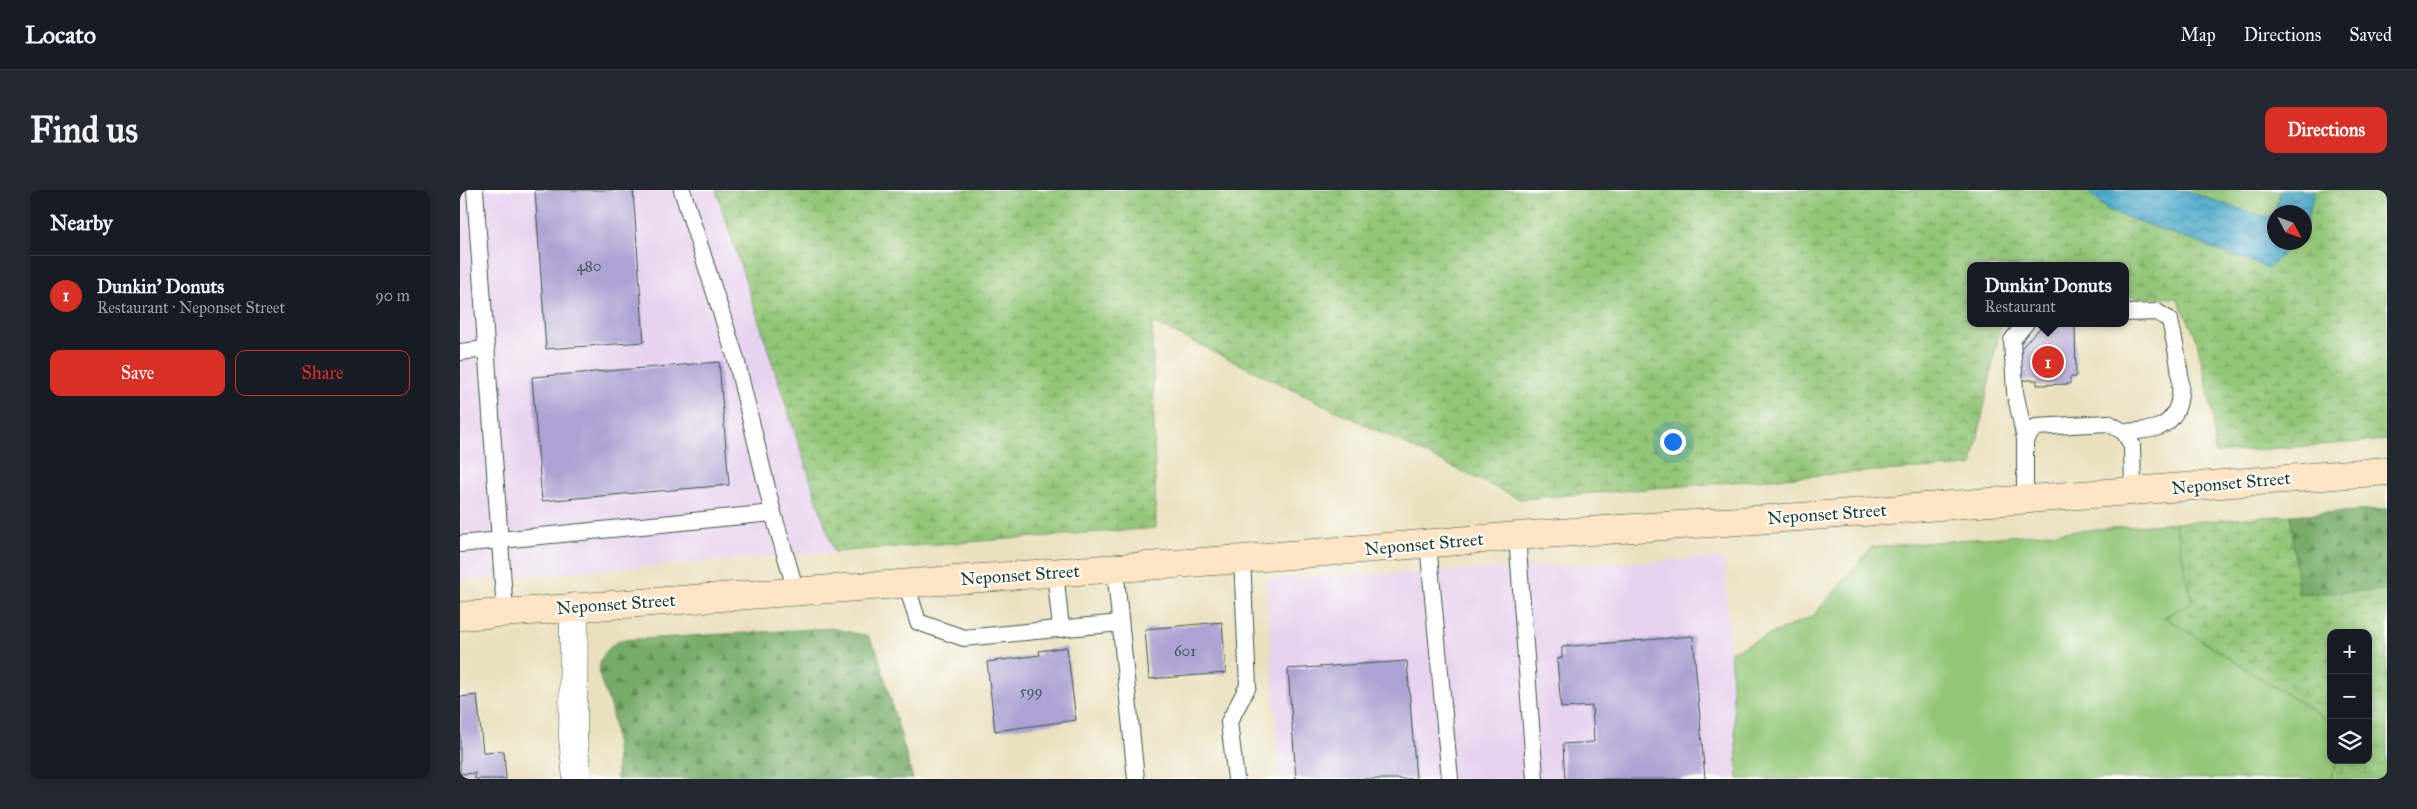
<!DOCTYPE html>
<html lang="en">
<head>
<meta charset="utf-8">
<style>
	body { margin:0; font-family:"IM FELL Great Primer",serif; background:#242831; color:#f1f3f6 }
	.controls { position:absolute; right:15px; bottom:15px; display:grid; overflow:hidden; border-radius:10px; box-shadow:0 2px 8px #0003 }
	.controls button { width:45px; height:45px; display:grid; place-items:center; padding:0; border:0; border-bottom:1px solid #363941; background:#171b24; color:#f1f3f6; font:25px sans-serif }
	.compass { position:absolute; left:1807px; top:15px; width:45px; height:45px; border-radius:50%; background:#171b24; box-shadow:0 2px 8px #0003; rotate:131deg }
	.you { position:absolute; left:1212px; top:251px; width:18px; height:18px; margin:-12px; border:4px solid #fff; border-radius:50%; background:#1a73e8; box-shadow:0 0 0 8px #1a73e833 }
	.badge { display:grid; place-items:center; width:32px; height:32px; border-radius:50%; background:#d93025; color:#fff; font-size:16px; font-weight:700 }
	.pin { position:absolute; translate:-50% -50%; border:2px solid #fff; box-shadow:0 1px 5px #0006 }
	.popup { position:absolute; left:1507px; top:72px; width:162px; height:65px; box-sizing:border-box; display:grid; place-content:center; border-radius:10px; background:#171b24; filter:drop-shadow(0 1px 4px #0005); font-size:16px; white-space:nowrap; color:#9ea1a6 }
	.popup b { font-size:19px; color:#f1f3f6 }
	.popup::after { content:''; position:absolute; left:50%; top:100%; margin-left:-10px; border:10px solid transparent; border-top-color:#171b24 }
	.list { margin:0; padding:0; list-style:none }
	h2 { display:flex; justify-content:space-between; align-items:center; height:65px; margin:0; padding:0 20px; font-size:21px }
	h2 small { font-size:16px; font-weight:400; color:#9ea1a6 }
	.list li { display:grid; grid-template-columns:32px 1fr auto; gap:15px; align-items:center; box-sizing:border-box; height:80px; padding:0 20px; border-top:1px solid #363941 }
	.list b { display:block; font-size:19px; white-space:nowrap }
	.list p { margin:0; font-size:16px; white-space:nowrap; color:#9ea1a6 }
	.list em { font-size:16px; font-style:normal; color:#9ea1a6 }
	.actions { display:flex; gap:10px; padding:15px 20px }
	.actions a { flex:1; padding:11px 0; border:1px solid #d93025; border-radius:10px; text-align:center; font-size:18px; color:#d93025 }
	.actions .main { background:#d93025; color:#fff }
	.icon { flex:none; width:28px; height:28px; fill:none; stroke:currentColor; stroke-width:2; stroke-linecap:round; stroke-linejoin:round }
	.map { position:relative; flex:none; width:1927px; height:589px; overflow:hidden; border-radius:10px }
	header { display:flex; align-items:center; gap:30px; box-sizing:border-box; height:70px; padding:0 25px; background:#171b24; border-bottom:1px solid #363941 }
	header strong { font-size:24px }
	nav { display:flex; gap:28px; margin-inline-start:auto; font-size:18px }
	.intro { display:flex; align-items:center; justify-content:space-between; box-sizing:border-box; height:120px; padding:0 30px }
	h1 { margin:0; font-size:35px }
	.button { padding:12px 22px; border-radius:10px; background:#d93025; color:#fff; font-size:18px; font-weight:700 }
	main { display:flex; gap:30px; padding:0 30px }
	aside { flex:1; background:#171b24; border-radius:10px; box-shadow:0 2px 8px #0003 }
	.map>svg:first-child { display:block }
	.built { fill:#e7d2ef }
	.green { fill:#93c677; stroke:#598256 }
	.forest { fill:url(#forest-firs); stroke:#4a744e }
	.wetland { fill:url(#wetland-marsh); stroke:#598256 }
	.water { fill:url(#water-waves); stroke:#367480 }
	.building { fill:#aca2d3 }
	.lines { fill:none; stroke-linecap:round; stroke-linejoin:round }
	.service-casing { stroke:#3d5549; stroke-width:18 }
	.minor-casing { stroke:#3d5549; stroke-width:29 }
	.secondary-casing { stroke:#3d5549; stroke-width:29 }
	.service { stroke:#fff; stroke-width:16 }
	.minor { stroke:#fff; stroke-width:28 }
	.secondary { stroke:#fde5c5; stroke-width:28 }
	.labels { text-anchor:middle; stroke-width:4.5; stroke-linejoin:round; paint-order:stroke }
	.number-label { font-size:15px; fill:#42565c }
	.street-label { font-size:18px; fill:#1f3d34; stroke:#fdfcf7 }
</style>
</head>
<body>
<header>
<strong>Locato</strong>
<nav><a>Map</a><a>Directions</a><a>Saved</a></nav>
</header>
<div class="intro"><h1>Find us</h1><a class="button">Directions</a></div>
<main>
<aside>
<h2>Nearby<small></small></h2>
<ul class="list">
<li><span class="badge">1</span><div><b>Dunkin' Donuts</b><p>Restaurant · Neponset Street</p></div><em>90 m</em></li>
</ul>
<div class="actions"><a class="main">Save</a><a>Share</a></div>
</aside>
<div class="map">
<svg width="1927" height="589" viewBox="0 0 1927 589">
	<defs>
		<pattern id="forest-firs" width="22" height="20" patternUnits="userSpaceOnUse" patternTransform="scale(1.25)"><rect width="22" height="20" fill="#76ab68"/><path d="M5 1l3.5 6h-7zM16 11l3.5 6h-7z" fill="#608c56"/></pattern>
		<pattern id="wetland-marsh" width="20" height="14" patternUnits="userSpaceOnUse" patternTransform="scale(1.25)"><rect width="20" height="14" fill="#93c677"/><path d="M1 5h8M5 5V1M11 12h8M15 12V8" fill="none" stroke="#77a262"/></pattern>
		<pattern id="water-waves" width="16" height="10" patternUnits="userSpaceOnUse" patternTransform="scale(1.25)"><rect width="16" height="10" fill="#4eabcc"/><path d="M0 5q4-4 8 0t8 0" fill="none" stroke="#408ca6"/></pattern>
	</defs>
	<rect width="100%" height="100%" fill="#fdfcf7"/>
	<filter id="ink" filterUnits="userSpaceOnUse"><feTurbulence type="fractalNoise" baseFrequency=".02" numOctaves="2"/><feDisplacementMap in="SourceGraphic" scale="10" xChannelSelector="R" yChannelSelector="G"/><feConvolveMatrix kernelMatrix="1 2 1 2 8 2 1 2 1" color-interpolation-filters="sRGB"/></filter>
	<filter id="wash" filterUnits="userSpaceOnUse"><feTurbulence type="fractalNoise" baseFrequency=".0096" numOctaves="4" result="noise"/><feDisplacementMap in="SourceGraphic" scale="20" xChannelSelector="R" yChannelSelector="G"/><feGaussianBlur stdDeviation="1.12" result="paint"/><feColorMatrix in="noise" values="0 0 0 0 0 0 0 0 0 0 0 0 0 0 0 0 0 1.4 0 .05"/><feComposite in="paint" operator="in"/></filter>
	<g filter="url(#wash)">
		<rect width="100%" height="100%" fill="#e9e0bd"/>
		<g class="built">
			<path d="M0,0h256l118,362 -374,28z"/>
			<path d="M1264,368l14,221h-458l-14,-200z"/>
		</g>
		<g class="green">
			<path d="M1723,0h98l-7,24 -10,3z"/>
			<path d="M1715,333l17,80 -28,14 167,105v38h7l-8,19h-592l-8,-127 83,-36 59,-69z"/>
		</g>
		<g class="forest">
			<path d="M1927,319v81l-89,4 -7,-79z"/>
			<path d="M371,438l37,8 9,15 36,128h-296c0,-24 -1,-50 -7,-74 -4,-14 -13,-26 -10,-41 3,-12 10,-17 20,-24z"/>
		</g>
		<g class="wetland">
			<path d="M256,0h1371l20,20 161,58 24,-25 12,-1 1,-14 10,-38h72v250l-172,13 -2,-39 -17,-77 -19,-39 -51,-1v-31h-156v57h31l-29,143 -112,6 -341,27 -367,-177 4,206 -322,24z"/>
			<path d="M1831,325l7,79 89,-4v189h-57l8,-19h30v-127h-37v89l-167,-105 28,-15 -17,-79z"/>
		</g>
		<path class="water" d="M1627,0h96l81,27 10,-3 7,-24h34l-10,38 -1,-16h-30v30l18,1 -23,25 -162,-58z"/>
		<g id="blocks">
			<g class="building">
				<path d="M75,0h98l11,152 -98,7z"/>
				<path d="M1615,134l1,53h-6v7l-33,1v-5h-15l-1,-32 22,-23z"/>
				<path d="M259,172l10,123 -187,16 -10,-124z"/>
				<path d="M762,432l4,51 -77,6 -4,-50z"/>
				<path d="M1233,446l12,143h-140l-2,-35 31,-2 -2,-36 -31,2 -4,-49 5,-1v-11z"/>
				<path d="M607,457l9,73 -81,11 -8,-69 53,-7 -1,-4z"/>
				<path d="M947,471l9,118h-120l-8,-110z"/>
				<path d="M17,505l6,57 21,-1 2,28h-31v-6l-15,1v-77z"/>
			</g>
		</g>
	</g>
	<g filter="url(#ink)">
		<use href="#blocks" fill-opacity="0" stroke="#3d5549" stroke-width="1"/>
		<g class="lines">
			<defs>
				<g id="service">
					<path d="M15,0l30,422"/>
					<path d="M222,0l54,169 37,154"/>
					<path d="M0,162l26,-3"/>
					<path d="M1664,242c11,-1 25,-1 35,-5 37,-15 16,-78 11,-107l-13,-8 -31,1"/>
					<path d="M1565,249l-10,-47 -3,-52 14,-17"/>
					<path d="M1565,310v-61l11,-12 72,-4 16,9 8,13 1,46"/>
					<path d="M1057,346l18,243"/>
					<path d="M0,354l313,-31 23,78"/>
					<path d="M968,354l22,235"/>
					<path d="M655,378l21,211"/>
					<path d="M595,382l6,57"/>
					<path d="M446,393l12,39 46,16 156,-15"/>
					<path d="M776,589l-7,-57 19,-36 -6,-127"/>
				</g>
				<path id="minor" d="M114,417l-1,131 4,41"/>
				<path id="secondary" d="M0,426l782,-57 288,-24 269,-18 588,-46"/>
			</defs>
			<use href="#service" class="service-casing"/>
			<use href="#minor" class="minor-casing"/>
			<use href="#secondary" class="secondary-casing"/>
			<use href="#service" class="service"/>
			<use href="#minor" class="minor"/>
			<use href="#secondary" class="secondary"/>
		</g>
	</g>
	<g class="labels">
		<g class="number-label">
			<text x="129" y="81">480</text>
			<text x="725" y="466">601</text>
			<text x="571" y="506">599</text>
		</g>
		<g class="street-label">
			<text transform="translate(1771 293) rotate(-5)" y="6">Neponset Street</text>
			<text transform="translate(1367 324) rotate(-4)" y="6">Neponset Street</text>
			<text transform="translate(964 354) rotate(-5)" y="6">Neponset Street</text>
			<text transform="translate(560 385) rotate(-4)" y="6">Neponset Street</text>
			<text transform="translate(156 414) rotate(-4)" y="6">Neponset Street</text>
		</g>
	</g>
</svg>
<div class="controls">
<button>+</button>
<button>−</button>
<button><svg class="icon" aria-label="layers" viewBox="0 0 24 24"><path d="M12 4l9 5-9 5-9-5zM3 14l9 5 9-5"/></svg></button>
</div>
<svg class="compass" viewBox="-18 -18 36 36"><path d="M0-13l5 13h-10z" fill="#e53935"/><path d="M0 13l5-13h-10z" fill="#9ea1a6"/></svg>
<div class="you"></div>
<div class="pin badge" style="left:1588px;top:172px">1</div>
<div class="popup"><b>Dunkin' Donuts</b>Restaurant</div>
</div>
</main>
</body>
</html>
